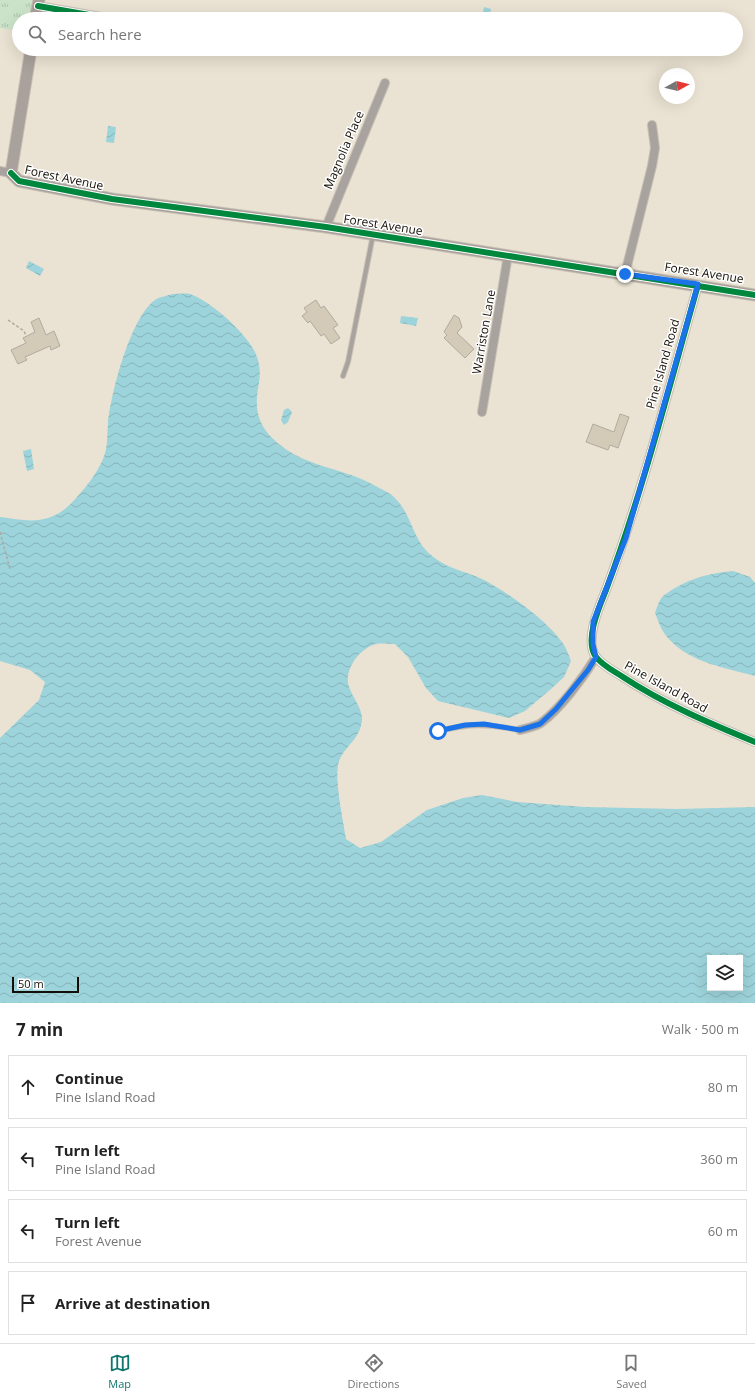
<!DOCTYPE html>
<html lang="en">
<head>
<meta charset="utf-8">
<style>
	body { margin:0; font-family:"Open Sans",sans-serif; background:#f2f2f2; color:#222 }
	.controls { position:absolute; right:12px; bottom:12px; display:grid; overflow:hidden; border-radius:0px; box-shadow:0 4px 16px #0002 }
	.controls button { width:36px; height:36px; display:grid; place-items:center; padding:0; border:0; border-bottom:1px solid #e0e0e0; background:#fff; color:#222; font:20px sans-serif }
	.compass { position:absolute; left:659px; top:68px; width:36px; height:36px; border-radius:50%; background:#fff; box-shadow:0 4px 16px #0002; rotate:82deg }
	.scale { position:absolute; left:12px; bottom:10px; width:67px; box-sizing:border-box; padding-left:4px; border:2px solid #140f06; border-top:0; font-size:11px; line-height:14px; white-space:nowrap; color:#140f06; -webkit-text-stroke:3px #fff; paint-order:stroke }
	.stop { position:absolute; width:12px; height:12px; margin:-9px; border:3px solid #1a73e8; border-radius:50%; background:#fff }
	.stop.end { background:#1a73e8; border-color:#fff; box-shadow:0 1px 4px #0008 }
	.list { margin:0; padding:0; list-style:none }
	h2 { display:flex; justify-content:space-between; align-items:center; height:52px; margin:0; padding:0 16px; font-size:17px }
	h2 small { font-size:13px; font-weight:400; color:#767676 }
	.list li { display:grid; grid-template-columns:26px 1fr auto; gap:12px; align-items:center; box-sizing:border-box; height:64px; margin:0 8px 8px; padding:0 8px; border:1px solid #e0e0e0; border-radius:0px }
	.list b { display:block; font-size:15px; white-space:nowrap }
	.list p { margin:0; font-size:13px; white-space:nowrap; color:#767676 }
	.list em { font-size:13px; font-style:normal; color:#767676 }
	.icon { flex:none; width:22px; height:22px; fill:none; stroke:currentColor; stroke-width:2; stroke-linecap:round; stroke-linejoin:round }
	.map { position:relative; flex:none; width:755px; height:1003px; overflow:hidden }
	.search { position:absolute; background:#fff; box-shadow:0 4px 16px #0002; left:12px; right:12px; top:12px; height:44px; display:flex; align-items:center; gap:10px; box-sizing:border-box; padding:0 14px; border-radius:22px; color:#767676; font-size:15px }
	.sheet { height:340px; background:#fff }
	nav { display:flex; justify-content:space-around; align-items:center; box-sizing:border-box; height:56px; border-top:1px solid #e0e0e0; background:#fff; font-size:11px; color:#767676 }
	nav a { display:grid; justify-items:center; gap:2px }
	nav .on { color:#0f766e }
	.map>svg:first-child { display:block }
	.park { fill:url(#park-tufts) }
	.water { fill:url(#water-waves); fill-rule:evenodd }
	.building { fill:#d3cab8; stroke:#b1ab9f }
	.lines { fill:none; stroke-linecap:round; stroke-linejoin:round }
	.lane-casing { stroke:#c6bfb3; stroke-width:6 }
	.street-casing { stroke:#c6bfb3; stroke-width:10 }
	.secondary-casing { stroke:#c6bfb3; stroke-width:13 }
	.path { stroke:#aeaaa2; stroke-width:1.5; stroke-dasharray:3 2; stroke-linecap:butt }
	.lane { stroke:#a9a39f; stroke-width:4 }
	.street { stroke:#a9a39f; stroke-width:8 }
	.secondary { stroke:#a9a19b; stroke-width:11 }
	.cycleway-casing { stroke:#fff; stroke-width:8 }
	.cycleway { stroke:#00873e; stroke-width:6 }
	.route { stroke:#1a73e8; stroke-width:5 }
	.labels { text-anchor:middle; stroke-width:3; stroke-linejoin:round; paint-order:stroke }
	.street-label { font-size:12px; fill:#140f06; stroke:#fff }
</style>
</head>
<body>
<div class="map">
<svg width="755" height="1003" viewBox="0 0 755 1003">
	<defs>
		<pattern id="park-tufts" width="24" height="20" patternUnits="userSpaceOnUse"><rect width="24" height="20" fill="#cbe4c9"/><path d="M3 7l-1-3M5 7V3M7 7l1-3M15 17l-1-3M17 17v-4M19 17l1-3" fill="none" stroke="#adc2ab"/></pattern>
		<pattern id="water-waves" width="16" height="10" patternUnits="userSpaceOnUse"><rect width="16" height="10" fill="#9dd3da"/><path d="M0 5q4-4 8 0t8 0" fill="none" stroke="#86b4ba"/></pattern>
	</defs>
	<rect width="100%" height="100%" fill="#eae2d2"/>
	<path class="park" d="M0,0h36l-3,19h-14v12l-19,-3z"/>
	<g class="water">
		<path d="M484,7l7,2 -2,10h-7z"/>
		<path d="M108,126l8,1 -2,16 -8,-1z"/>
		<path d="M29,261l15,8 -4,7 -14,-8z"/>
		<path d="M172,294c6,0 13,-1 18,0 20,6 61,43 67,63 4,12 3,20 1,32 -5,29 6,45 29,61 17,12 44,18 64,25 12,4 25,11 36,17 25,15 23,46 44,63 18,15 32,15 51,24 24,12 68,43 82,66 3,5 5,11 7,16l-7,16 -13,12 -26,22 -16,7 -71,-17 -12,-13 -18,-31 -13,-13c-6,0 -13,-1 -19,0 -15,4 -30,22 -28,39 2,12 15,25 14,37 -2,21 -20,27 -24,45 -3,18 5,55 8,74l14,9 21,-6 46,-32 36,-12 19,-3 35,7 68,5 93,2 77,-2v196h-755v-265l39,-38 6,-18 -15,-12 -30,-9v-144c16,2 33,6 48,1 13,-4 21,-12 29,-21 10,-11 20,-24 26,-38 5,-12 4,-23 5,-36 3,-30 22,-105 47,-123 4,-3 12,-4 17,-6zM710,958h30v30h-30z"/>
		<path d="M401,316l17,2 -2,8 -16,-3z"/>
		<path d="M288,408l4,4 -4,10 -4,3 -3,-5 3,-10z"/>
		<path d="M31,449l3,20 -7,2 -4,-20z"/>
		<path d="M733,571l17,6 5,6v93c-32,-9 -70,-14 -91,-43 -4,-6 -6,-13 -9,-20 2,-5 4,-13 8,-17 20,-16 46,-23 70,-25z"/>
	</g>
	<g class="building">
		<path d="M316,300l5,8 3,-2 14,19 -5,3 7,10 -9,6 -7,-10 -3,2 -11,-15 -2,2 -6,-7 5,-4 -3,-4z"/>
		<path d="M454,315l5,3 3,9 -5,6 17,16 -9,9 -21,-20 3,-3 -3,-3z"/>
		<path d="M39,318l7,17 8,-4 6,15 -9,4 -1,-4 -25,11 2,3 -9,4 -7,-14 15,-7 -3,-5 12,-6 -4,-10z"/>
		<path d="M620,414l9,3 -11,31 -8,-3 -2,5 -22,-8 7,-18 21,8z"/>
	</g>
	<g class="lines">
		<defs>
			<g id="lane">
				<path d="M343,376l5,-14 25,-127"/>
				<path d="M438,731c34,-8 48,-7 82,-1"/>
			</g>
			<g id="street">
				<path d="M38,6l74,13"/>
				<path d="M0,171l11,2"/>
				<path d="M326,227l59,-144"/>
				<path d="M625,274l27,-108 3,-18 -3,-23"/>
				<path d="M698,285c-29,102 -55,206 -92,305 -7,17 -22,51 -10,67 7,9 18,14 27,20 41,27 86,46 132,65"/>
				<path d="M482,412l26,-157"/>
				<path d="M520,730c6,-2 15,-3 21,-7 20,-15 42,-45 55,-66"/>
			</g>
			<g id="secondary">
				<path d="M35,19l4,-19"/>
				<path d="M31,49l-20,124 8,8 93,18 214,28 429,68"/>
			</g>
		</defs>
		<use href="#lane" class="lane-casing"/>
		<use href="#street" class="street-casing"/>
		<use href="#secondary" class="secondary-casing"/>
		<g class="path">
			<path d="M8,320l16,11 2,5"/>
			<path d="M0,532l10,37"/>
		</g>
		<use href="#lane" class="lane"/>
		<use href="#street" class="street"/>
		<use href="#secondary" class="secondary"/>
		<defs>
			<g id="cycleway">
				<path d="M38,6l74,13"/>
				<path d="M11,173l8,8 93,18 214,28 429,68"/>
				<path d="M698,285c-29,102 -55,206 -92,305 -7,17 -22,51 -10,67 7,9 18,14 27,20 41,27 86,46 132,65"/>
			</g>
		</defs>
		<use href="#cycleway" class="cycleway-casing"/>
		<use href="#cycleway" class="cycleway"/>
	</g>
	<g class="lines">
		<path class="route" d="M438,731l27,-6 19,-1 36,6 20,-6 16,-15 32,-39 8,-13 -3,-13v-22l33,-84 72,-254 -73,-10"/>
	</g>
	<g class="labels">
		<g class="street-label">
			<text transform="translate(344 150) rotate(-67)" y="4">Magnolia Place</text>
			<text transform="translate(64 178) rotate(12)" y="4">Forest Avenue</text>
			<text transform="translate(383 225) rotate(9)" y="4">Forest Avenue</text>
			<text transform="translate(704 273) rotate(9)" y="4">Forest Avenue</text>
			<text transform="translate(484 332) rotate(-80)" y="4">Warriston Lane</text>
			<text transform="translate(663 364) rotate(-74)" y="4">Pine Island Road</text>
			<text transform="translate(666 687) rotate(29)" y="4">Pine Island Road</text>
		</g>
	</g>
</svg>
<div class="controls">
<button><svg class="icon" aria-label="layers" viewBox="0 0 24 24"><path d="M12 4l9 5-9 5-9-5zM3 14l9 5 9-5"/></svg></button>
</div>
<svg class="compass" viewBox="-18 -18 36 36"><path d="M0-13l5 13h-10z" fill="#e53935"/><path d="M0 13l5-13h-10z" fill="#767676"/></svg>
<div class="scale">50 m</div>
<div class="stop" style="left:438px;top:731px"></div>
<div class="stop end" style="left:625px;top:274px"></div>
<div class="search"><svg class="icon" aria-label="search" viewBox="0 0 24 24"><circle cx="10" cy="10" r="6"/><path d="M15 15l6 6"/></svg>Search here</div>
</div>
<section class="sheet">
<h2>7 min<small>Walk · 500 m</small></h2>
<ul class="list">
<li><svg class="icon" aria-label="ahead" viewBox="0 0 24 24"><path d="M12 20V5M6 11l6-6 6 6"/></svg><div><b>Continue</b><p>Pine Island Road</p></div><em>80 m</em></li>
<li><svg class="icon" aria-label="left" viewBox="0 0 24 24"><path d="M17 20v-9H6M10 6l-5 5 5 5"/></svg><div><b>Turn left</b><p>Pine Island Road</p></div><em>360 m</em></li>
<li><svg class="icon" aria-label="left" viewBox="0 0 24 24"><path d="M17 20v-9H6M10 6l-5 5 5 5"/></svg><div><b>Turn left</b><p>Forest Avenue</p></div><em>60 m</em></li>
<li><svg class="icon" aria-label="arrive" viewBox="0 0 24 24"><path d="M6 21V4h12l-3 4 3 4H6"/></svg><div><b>Arrive at destination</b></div></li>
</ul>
</section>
<nav>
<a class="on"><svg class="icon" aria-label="map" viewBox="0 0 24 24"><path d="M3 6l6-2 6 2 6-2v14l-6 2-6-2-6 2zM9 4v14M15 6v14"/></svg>Map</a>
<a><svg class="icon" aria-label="directions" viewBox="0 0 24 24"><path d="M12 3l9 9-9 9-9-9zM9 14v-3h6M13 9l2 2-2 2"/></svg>Directions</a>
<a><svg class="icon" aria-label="saved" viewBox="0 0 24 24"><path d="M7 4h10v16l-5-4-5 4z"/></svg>Saved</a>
</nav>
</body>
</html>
